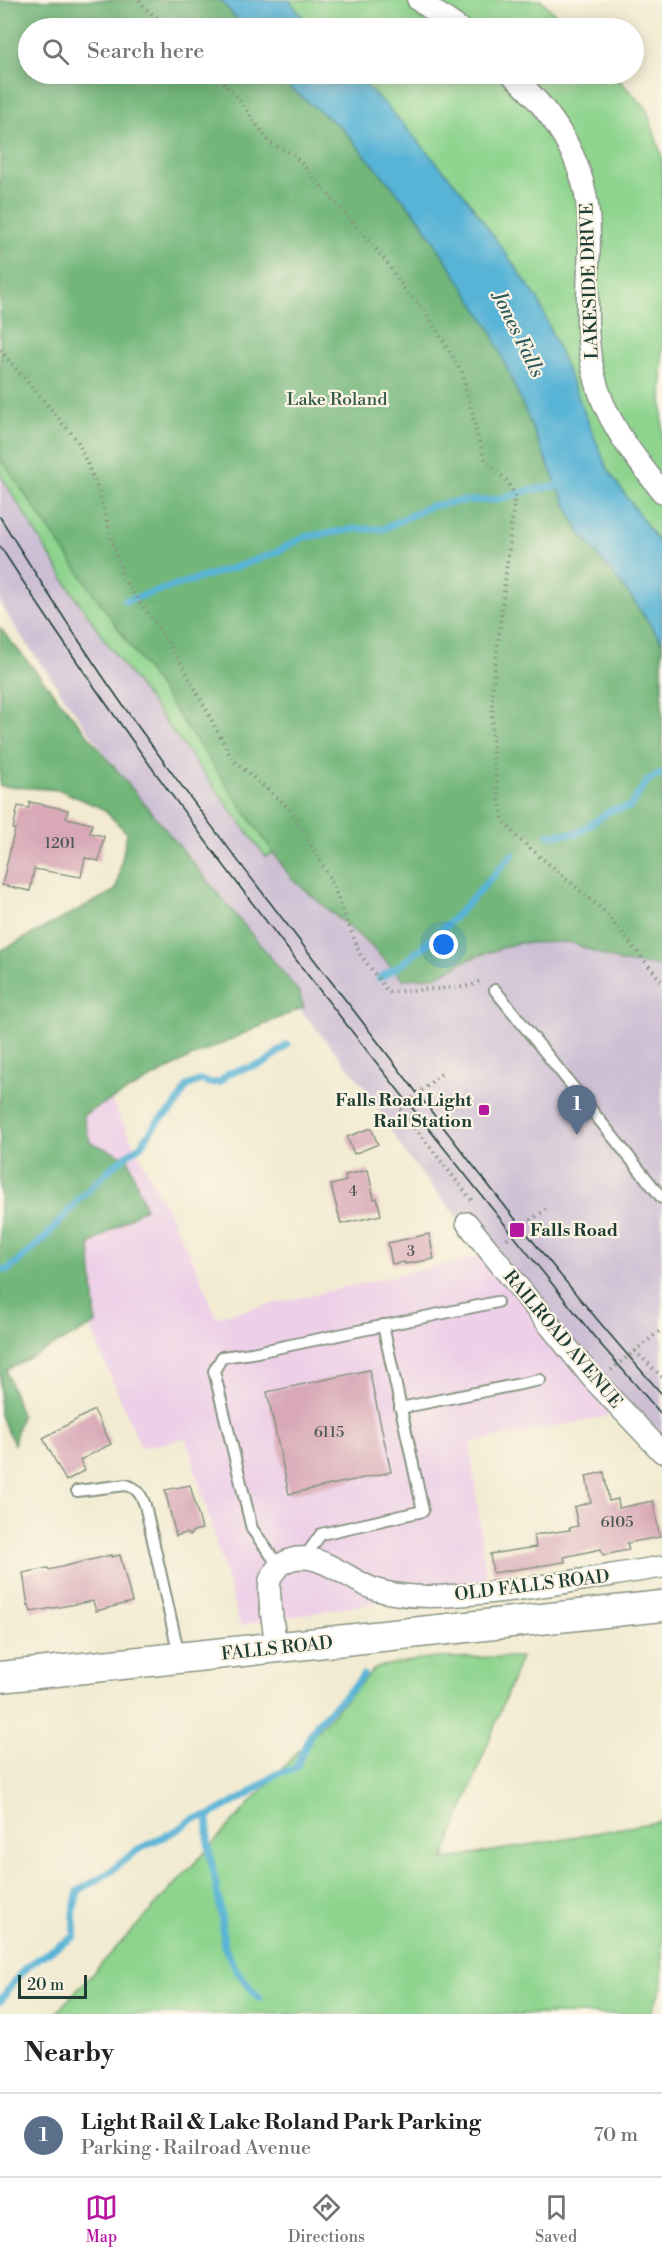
<!DOCTYPE html>
<html lang="en">
<head>
<meta charset="utf-8">
<style>
	body { margin:0; font-family:"Libre Bodoni",serif; background:#f2f2f2; color:#202124 }
	.scale { position:absolute; left:18px; bottom:15px; width:69px; box-sizing:border-box; padding-left:6px; border:3px solid #1f3d34; border-top:0; font-size:16px; line-height:21px; white-space:nowrap; color:#1f3d34; -webkit-text-stroke:4px #fcf5e5; paint-order:stroke }
	.you { position:absolute; left:444px; top:945px; width:21px; height:21px; margin:-15px; border:4px solid #fff; border-radius:50%; background:#1a73e8; box-shadow:0 0 0 9px #1a73e833 }
	.badge { display:grid; place-items:center; width:39px; height:39px; border-radius:50%; background:#b5179e; color:#fff; font-size:20px; font-weight:700 }
	.pin { position:absolute; translate:-50% -50px; filter:drop-shadow(0 2px 3px #0008) }
	.pin::after { content:''; position:absolute; top:32px; width:21px; height:18px; background:inherit; clip-path:polygon(0 0,100% 0,50% 100%) }
	.list { margin:0; padding:0; list-style:none }
	h2 { display:flex; justify-content:space-between; align-items:center; height:78px; margin:0; padding:0 24px; font-size:26px }
	h2 small { font-size:20px; font-weight:400; color:#757577 }
	.list li { display:grid; grid-template-columns:39px 1fr auto; gap:18px; align-items:center; box-sizing:border-box; height:84px; padding:0 24px; border-top:2px solid #e0e0e0 }
	.list b { display:block; font-size:22px; white-space:nowrap }
	.list p { margin:0; font-size:20px; white-space:nowrap; color:#757577 }
	.list em { font-size:20px; font-style:normal; color:#757577 }
	.icon { flex:none; width:33px; height:33px; fill:none; stroke:currentColor; stroke-width:2; stroke-linecap:round; stroke-linejoin:round }
	.map { position:relative; flex:none; width:662px; height:2014px; overflow:hidden }
	.search { position:absolute; background:#fff; box-shadow:0 3px 15px #0003; left:18px; right:18px; top:18px; height:66px; display:flex; align-items:center; gap:15px; box-sizing:border-box; padding:0 21px; border-radius:33px; color:#757577; font-size:22px }
	.sheet { height:162px; background:#fff }
	nav { display:flex; justify-content:space-around; align-items:center; box-sizing:border-box; height:84px; border-top:2px solid #e0e0e0; background:#fff; font-size:16px; color:#757577 }
	nav a { display:grid; justify-items:center; gap:3px }
	nav .on { color:#b5179e }
	.map>svg:first-child { display:block }
	.built { fill:#edd0e8 }
	.industrial { fill:#ccbed4 }
	.green { fill:#8ed48f; stroke:#568862; stroke-width:1.5 }
	.forest { fill:#72b67a; stroke:#487a57; stroke-width:1.5 }
	.water { fill:#58b4d6; stroke:#3c7885; stroke-width:1.5 }
	.lines { fill:none; stroke-linecap:round; stroke-linejoin:round }
	.stream { stroke:#58b4d6; stroke-width:7 }
	.building { fill:#d8a8b7 }
	.lane-casing { stroke:#889483; stroke-width:14 }
	.street-casing { stroke:#889483; stroke-width:24 }
	.secondary-casing { stroke:#889483; stroke-width:33 }
	.path { stroke:#889483; stroke-width:4; stroke-dasharray:1.5 4.5; stroke-linecap:butt }
	.lane { stroke:#fff; stroke-width:10 }
	.street { stroke:#fff; stroke-width:21 }
	.secondary { stroke:#fff; stroke-width:30 }
	.tram { stroke:#1f3d34; stroke-width:1.5 }
	.poi-dot { fill:#b5179e; stroke:#fcf5e5; stroke-width:2 }
	.labels { text-anchor:middle; stroke-width:4.5; stroke-linejoin:round; paint-order:stroke }
	.number-label { font-size:15px; fill:#4d5855 }
	.street-label { font-size:18px; fill:#1f3d34; stroke:#fcf5e5 }
	.park-label { font-size:18px; fill:#355b46; stroke:#fcf5e5 }
	.poi-label { font-size:18px; font-weight:bold; fill:#1f3d34; stroke:#fcf5e5; text-anchor:end }
	.water-label { font-size:20px; font-style:italic; fill:#2d5b5c; stroke:#fcf5e5 }
</style>
</head>
<body>
<div class="map">
<svg width="662" height="2014" viewBox="0 0 662 2014">
	<rect width="100%" height="100%" fill="#fcf5e5"/>
	<filter id="ink" filterUnits="userSpaceOnUse"><feTurbulence type="fractalNoise" baseFrequency=".0167" numOctaves="2"/><feDisplacementMap in="SourceGraphic" scale="12" xChannelSelector="R" yChannelSelector="G"/><feConvolveMatrix kernelMatrix="1 2 1 2 8 2 1 2 1" color-interpolation-filters="sRGB"/></filter>
	<filter id="wash" filterUnits="userSpaceOnUse"><feTurbulence type="fractalNoise" baseFrequency=".008" numOctaves="4" result="noise"/><feDisplacementMap in="SourceGraphic" scale="24" xChannelSelector="R" yChannelSelector="G"/><feGaussianBlur stdDeviation="1.35" result="paint"/><feColorMatrix in="noise" values="0 0 0 0 0 0 0 0 0 0 0 0 0 0 0 0 0 1.4 0 .05"/><feComposite in="paint" operator="in"/></filter>
	<g filter="url(#wash)">
		<rect width="100%" height="100%" fill="#f2ebd2"/>
		<path class="built" d="M111,1100l86,169 19,48 269,-62 133,159 -148,29 17,141 -247,41 -54,-187 -45,10 -51,-121 6,-3 -6,-80 38,-86 -38,-16 -8,-27z"/>
		<path class="industrial" d="M0,474l74,121 35,51 157,211 383,-235 13,20v825l-255,-311 -43,-70 -159,-191 -188,-265 -17,-27z"/>
		<g class="green">
			<path d="M0,0h541l28,28h-541v46h585l33,34 16,49v457l-396,243 -157,-211 -35,-51 -74,-121z"/>
			<path d="M521,1657l-78,203 219,-39v165l-12,28h-595l321,-347 52,-9z"/>
		</g>
		<g class="forest">
			<path d="M0,0h220l25,28h-217v46h252l11,15 52,40 76,89 71,110 66,155 24,50 52,65 30,44v324l-41,-4 -51,-20 -53,1 -48,16 -34,18 -32,2 -33,-34 -79,-67 -291,-420z"/>
			<path d="M0,628l299,364 5,15 -113,50 -108,58 7,27 38,16 17,50 -55,36 6,80 -90,46 15,45 -7,29 -14,-29v-464l116,-61 11,-57 -24,-24 -43,-19 -60,-4z"/>
		</g>
		<g class="water">
			<path d="M220,0h69l22,28h-66z"/>
			<path d="M280,74h74l35,34 75,86 74,105 70,171 54,77v95l-30,-44 -52,-65 -24,-50 -66,-155 -71,-110 -76,-89 -52,-40z"/>
		</g>
		<g class="lines">
			<g class="stream">
				<path d="M125,601l117,-36 33,-12 29,-16 50,-8h29l47,-23 32,-5 32,-1 37,-10 33,-5"/>
				<path d="M548,835l30,-2 33,-23 19,-3 18,-27 14,-7"/>
				<path d="M379,978c47,-24 98,-85 134,-124"/>
				<path d="M0,1270h8l38,-33 34,-39 33,-32 28,-21 17,-24 16,-13 13,-22 14,-6 8,3 11,-1 9,-9 36,-10 22,-18"/>
				<path d="M208,1816v27l13,70 3,33 13,25 22,27"/>
				<path d="M0,2002c22,-38 39,-44 75,-66l-2,-23 5,-22 29,-17 30,-24 42,-21 13,-10 16,-3 38,-20 30,-22 20,-6c7,-17 14,-38 27,-51 14,-15 28,-25 40,-42"/>
			</g>
		</g>
		<g id="blocks">
			<g class="building">
				<path d="M30,802l38,8 -2,8 26,6 -2,9 14,3 -5,25 -14,-3 -4,19 -47,-8 -4,22 -28,-6 13,-56h-2l5,-23 11,2z"/>
				<path d="M371,1128l7,16 -24,10 -7,-17z"/>
				<path d="M368,1170l6,29 3,-1 4,17 -40,9 -10,-39 15,-4 -1,-6z"/>
				<path d="M429,1234l5,25 -29,5v-2l-13,2 -4,-21z"/>
				<path d="M369,1370l22,102 -102,22 -22,-102z"/>
				<path d="M94,1410l17,34 -31,16 5,10 -19,11 -23,-43z"/>
				<path d="M604,1472l5,29 9,-2 1,9 34,-7 7,36 -33,6 2,7 -26,5 -2,-6 -37,8 1,5 -72,11 -3,-19 46,-7 -2,-12 36,-5 -1,-2 9,-2 -4,-19 17,-5 -5,-26z"/>
				<path d="M190,1485l12,44 -9,2 -3,4 -4,-2 -10,3 -11,-46z"/>
				<path d="M111,1555v2l9,-2 12,47 -36,9 -3,-10 -62,11 -2,-7 -1,1 -5,-33 25,-5 1,2z"/>
			</g>
		</g>
	</g>
	<g filter="url(#ink)">
		<use href="#blocks" fill-opacity="0" stroke="#889483" stroke-width="1.5"/>
		<g class="lines">
			<defs>
				<g id="lane">
					<path d="M495,990l167,208"/>
					<path d="M400,1408l140,-28"/>
					<path d="M77,1491l49,-6c12,3 15,10 19,20l34,150"/>
					<path d="M304,1558l17,-24 102,-23 -40,-186"/>
					<path d="M279,1566l-27,-37 -38,-158 8,-14 30,-4 245,-51"/>
				</g>
				<g id="street">
					<path d="M418,0l41,28"/>
					<path d="M511,74c40,36 71,81 77,136 3,22 1,46 0,69 -1,31 -2,64 6,95 10,46 40,82 68,118"/>
					<path d="M467,1223l125,155 70,74"/>
					<path d="M276,1648c-1,-15 -9,-55 -6,-68 2,-5 7,-12 10,-15 33,-23 67,16 97,25 35,10 73,6 109,3 59,-6 117,-17 176,-26"/>
				</g>
				<path id="secondary" d="M0,1677l662,-71"/>
			</defs>
			<use href="#lane" class="lane-casing"/>
			<use href="#street" class="street-casing"/>
			<use href="#secondary" class="secondary-casing"/>
			<g class="path">
				<path d="M139,0l6,8 24,20"/>
				<path d="M215,74l20,20 35,49 24,12 89,102 20,30 21,23 38,62 16,66 8,23 20,19 9,15 -23,199 1,68 10,58 15,18 85,72 59,72"/>
				<path d="M0,350l77,90 22,52 24,87 37,51 28,45 44,84 59,51 39,68 30,76 28,38 76,-5 8,-2 10,-5"/>
				<path d="M441,1074l-41,35 74,94"/>
				<path d="M507,1239l39,-30"/>
				<path d="M635,1351l27,26"/>
				<path d="M611,1370l51,-41"/>
			</g>
			<use href="#lane" class="lane"/>
			<use href="#street" class="street"/>
			<use href="#secondary" class="secondary"/>
			<g class="tram">
				<path d="M0,517c41,66 82,131 127,194 75,105 155,207 234,309 97,126 194,255 301,374"/>
				<path d="M0,546c179,279 391,534 596,793l66,76"/>
			</g>
		</g>
	</g>
	<g class="poi-dot">
		<rect x="478" y="1104" width="12" height="12" rx="3"/>
		<rect x="509" y="1222" width="16" height="16" rx="3"/>
	</g>
	<g class="labels">
		<g class="number-label">
			<text x="60" y="848">1201</text>
			<text x="353" y="1196">4</text>
			<text x="411" y="1256">3</text>
			<text x="329" y="1437">6115</text>
			<text x="617" y="1527">6105</text>
		</g>
		<g class="street-label">
			<text transform="translate(589 281) rotate(-92)" y="6">LAKESIDE DRIVE</text>
			<text transform="translate(563 1339) rotate(50)" y="6">RAILROAD AVENUE</text>
			<text transform="translate(532 1585) rotate(-7)" y="6">OLD FALLS ROAD</text>
			<text transform="translate(277 1648) rotate(-6)" y="6">FALLS ROAD</text>
		</g>
		<g class="park-label">
			<text x="337" y="405">Lake Roland</text>
		</g>
		<g class="poi-label">
			<text x="472" y="1106">Falls Road Light<tspan x="472" dy="21">Rail Station</tspan></text>
			<text x="530" y="1236" text-anchor="start">Falls Road</text>
		</g>
		<g class="water-label">
			<text transform="translate(519 334) rotate(64)" y="7">Jones Falls</text>
		</g>
	</g>
</svg>
<div class="scale">20 m</div>
<div class="you"></div>
<div class="pin badge" style="left:577px;top:1135px;background:#5c6f8a">1</div>
<div class="search"><svg class="icon" aria-label="search" viewBox="0 0 24 24"><circle cx="10" cy="10" r="6"/><path d="M15 15l6 6"/></svg>Search here</div>
</div>
<section class="sheet">
<h2>Nearby<small></small></h2>
<ul class="list">
<li><span class="badge" style="background:#5c6f8a">1</span><div><b>Light Rail &amp; Lake Roland Park Parking</b><p>Parking · Railroad Avenue</p></div><em>70 m</em></li>
</ul>
</section>
<nav>
<a class="on"><svg class="icon" aria-label="map" viewBox="0 0 24 24"><path d="M3 6l6-2 6 2 6-2v14l-6 2-6-2-6 2zM9 4v14M15 6v14"/></svg>Map</a>
<a><svg class="icon" aria-label="directions" viewBox="0 0 24 24"><path d="M12 3l9 9-9 9-9-9zM9 14v-3h6M13 9l2 2-2 2"/></svg>Directions</a>
<a><svg class="icon" aria-label="saved" viewBox="0 0 24 24"><path d="M7 4h10v16l-5-4-5 4z"/></svg>Saved</a>
</nav>
</body>
</html>
